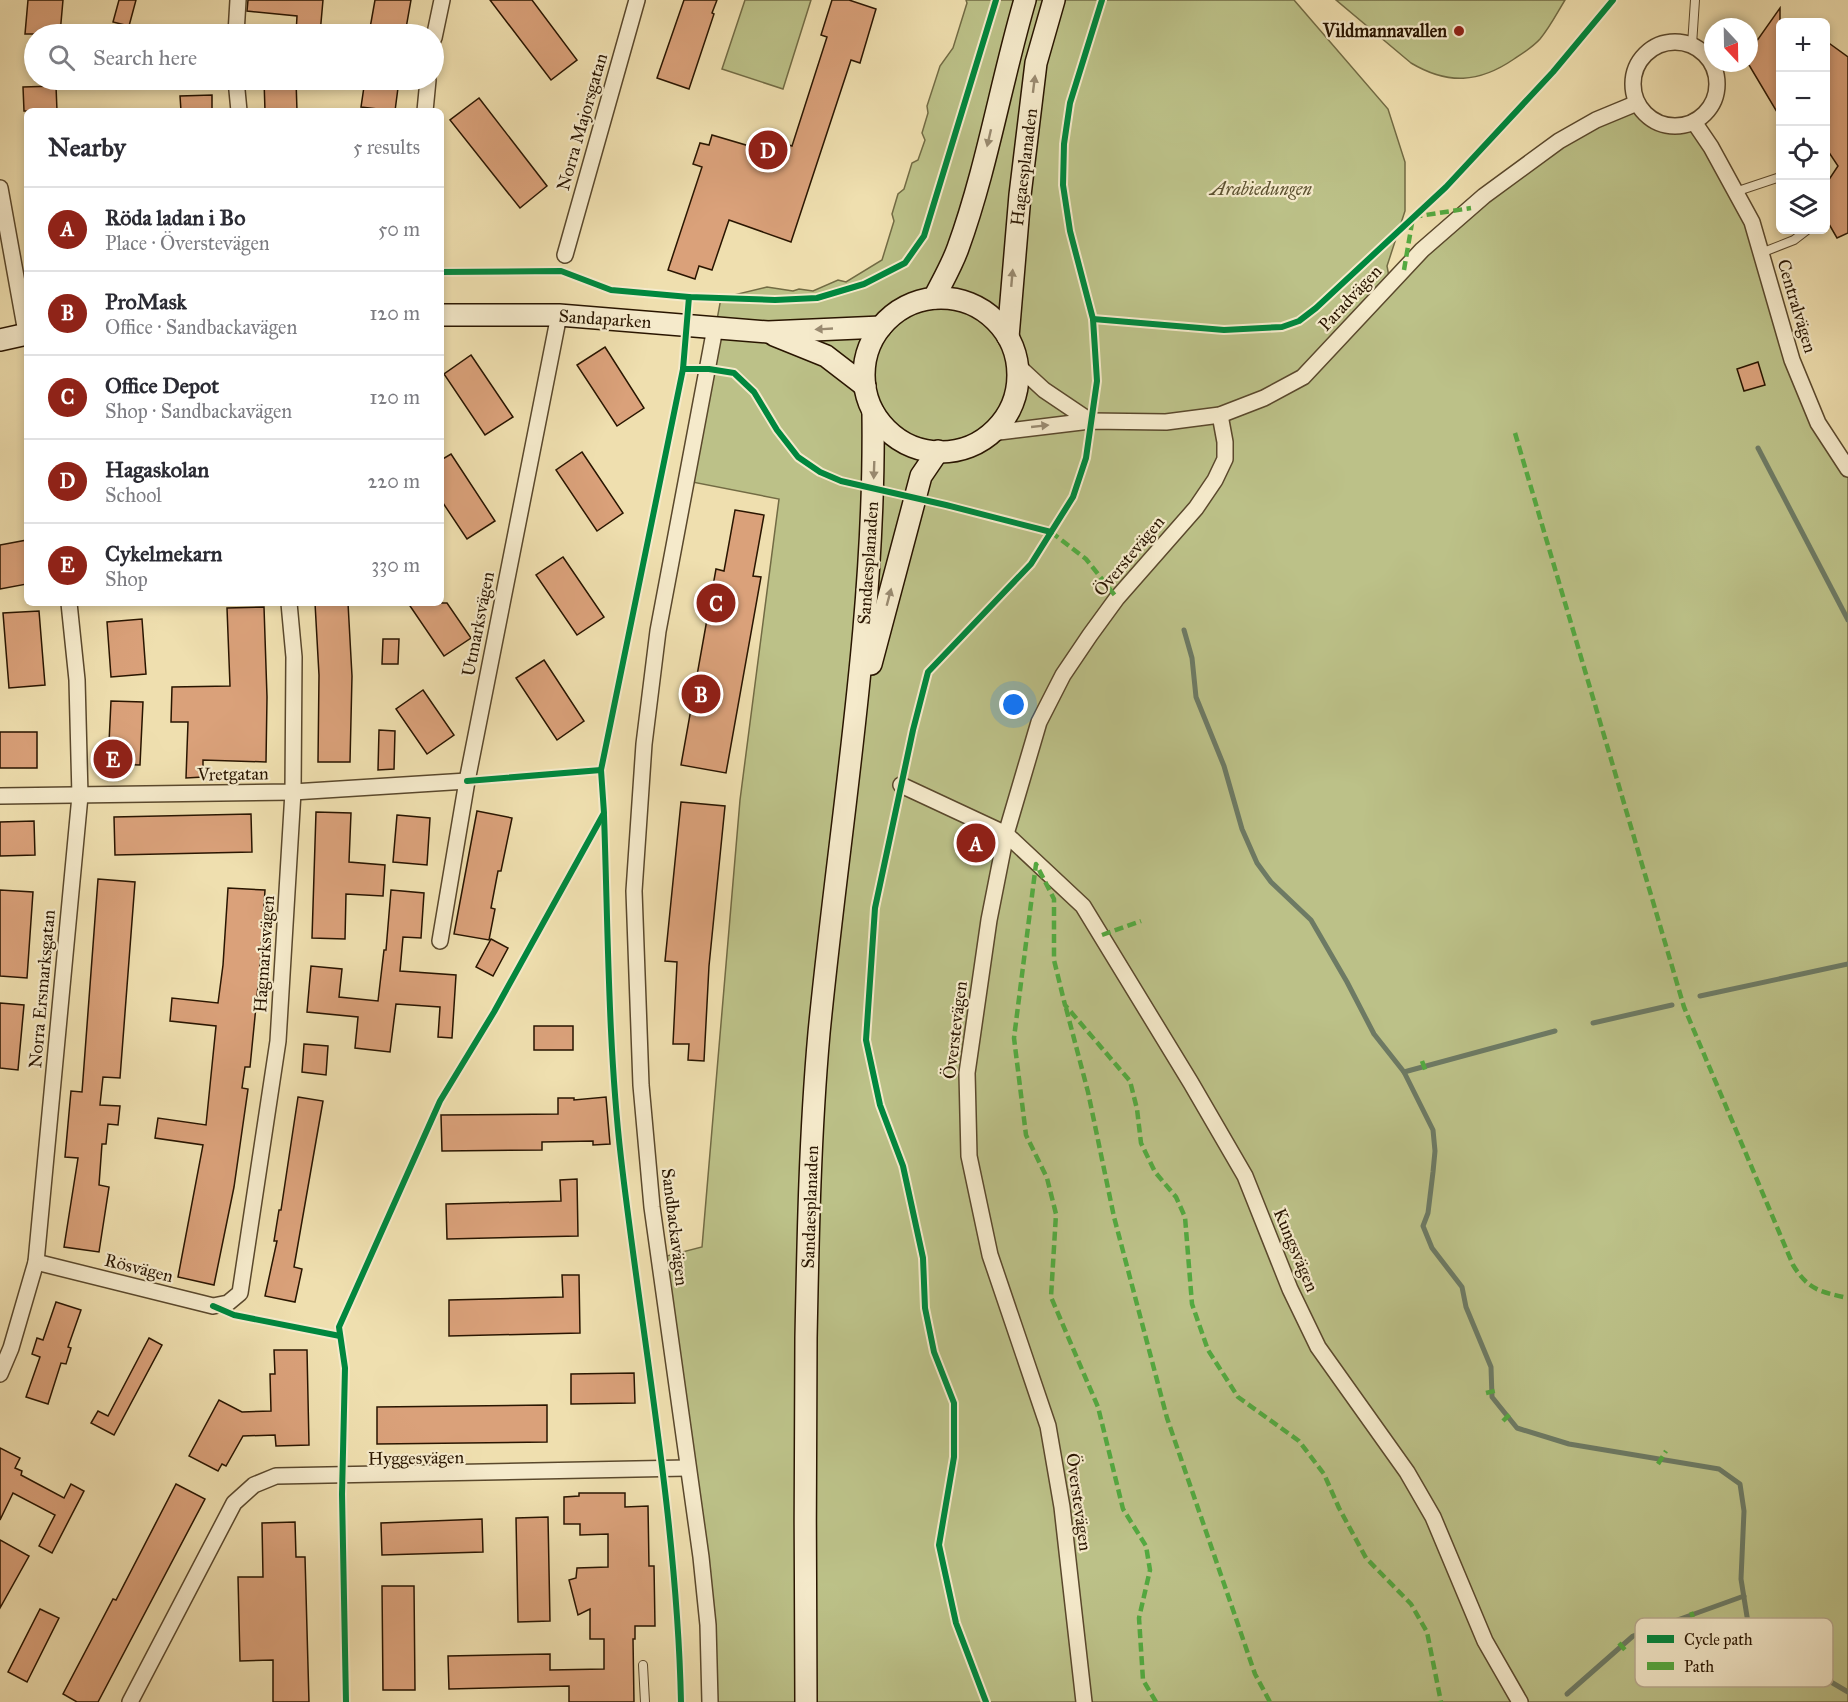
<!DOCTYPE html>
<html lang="en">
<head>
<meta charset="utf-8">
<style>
	body { margin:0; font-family:"IM FELL Great Primer",serif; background:#f7f7f7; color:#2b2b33 }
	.controls { position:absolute; right:18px; top:18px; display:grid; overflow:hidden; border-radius:9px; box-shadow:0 3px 9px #0003 }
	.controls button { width:54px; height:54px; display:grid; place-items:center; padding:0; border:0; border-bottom:2px solid #e1e1e2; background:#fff; color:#2b2b33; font:30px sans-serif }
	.compass { position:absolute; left:1704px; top:18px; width:54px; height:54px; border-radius:50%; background:#fff; box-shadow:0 3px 9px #0003; rotate:158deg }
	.you { position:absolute; left:1014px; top:705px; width:21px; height:21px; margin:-15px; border:4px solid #fff; border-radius:50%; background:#1a73e8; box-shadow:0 0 0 9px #1a73e833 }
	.badge { display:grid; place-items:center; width:39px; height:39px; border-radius:50%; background:#8f2418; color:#fff; font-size:20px; font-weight:700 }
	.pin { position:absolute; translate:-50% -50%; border:3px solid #fff; box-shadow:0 2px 6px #0006 }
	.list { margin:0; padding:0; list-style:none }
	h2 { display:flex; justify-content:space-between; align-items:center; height:78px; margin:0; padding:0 24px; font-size:26px }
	h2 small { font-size:20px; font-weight:400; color:#7c7c81 }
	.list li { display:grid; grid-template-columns:39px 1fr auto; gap:18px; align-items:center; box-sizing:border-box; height:84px; padding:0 24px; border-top:2px solid #e1e1e2 }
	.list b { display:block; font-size:22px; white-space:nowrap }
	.list p { margin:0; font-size:20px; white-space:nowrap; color:#7c7c81 }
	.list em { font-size:20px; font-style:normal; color:#7c7c81 }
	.icon { flex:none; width:33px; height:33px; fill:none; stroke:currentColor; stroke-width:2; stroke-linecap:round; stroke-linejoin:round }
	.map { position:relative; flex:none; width:1848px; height:1702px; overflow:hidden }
	.search { position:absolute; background:#fff; box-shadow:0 3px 9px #0003; left:24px; top:24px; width:420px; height:66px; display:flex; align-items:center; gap:15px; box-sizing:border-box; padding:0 21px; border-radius:33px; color:#7c7c81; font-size:22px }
	.panel { position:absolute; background:#fff; box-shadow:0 3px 9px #0003; left:24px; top:108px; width:420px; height:498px; border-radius:9px }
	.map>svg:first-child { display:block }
	.green { fill:#bcc188; stroke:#726b44; stroke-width:1.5 }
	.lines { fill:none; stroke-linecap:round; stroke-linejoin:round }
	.stream { stroke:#6d7a64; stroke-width:5 }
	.building { fill:#daa17a; stroke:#291500; stroke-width:1.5 }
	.lane-casing { stroke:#5a482c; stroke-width:10 }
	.street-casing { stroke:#5a482c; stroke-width:18 }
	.secondary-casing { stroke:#291500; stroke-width:24 }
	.lane { stroke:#f5eacb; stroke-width:8 }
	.street { stroke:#f5eacb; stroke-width:15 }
	.secondary { stroke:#f5eacb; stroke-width:21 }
	.quiet { stroke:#53a940; stroke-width:4.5; stroke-dasharray:9 4.5; stroke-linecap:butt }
	.cycleway-casing { stroke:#f5eacb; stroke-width:10 }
	.cycleway { stroke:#00873e; stroke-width:6 }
	.oneway { fill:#998a70 }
	.poi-dot { fill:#8f2418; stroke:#f5eacb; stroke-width:2 }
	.labels { text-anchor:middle; stroke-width:4.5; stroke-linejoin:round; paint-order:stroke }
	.poi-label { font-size:18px; font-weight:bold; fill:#291500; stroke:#f5eacb; text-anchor:end }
	.street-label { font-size:18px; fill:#291500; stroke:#f5eacb }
	.park-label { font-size:18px; font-style:italic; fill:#5c5130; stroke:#f5eacb }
	.key { fill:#f5eacb; stroke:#b8aa8e; stroke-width:1.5 }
	.key-label { font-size:16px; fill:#291500 }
</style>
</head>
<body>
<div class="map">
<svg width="1848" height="1702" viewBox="0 0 1848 1702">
	<rect width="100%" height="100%" fill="#efdfaf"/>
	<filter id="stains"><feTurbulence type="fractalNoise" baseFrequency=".00333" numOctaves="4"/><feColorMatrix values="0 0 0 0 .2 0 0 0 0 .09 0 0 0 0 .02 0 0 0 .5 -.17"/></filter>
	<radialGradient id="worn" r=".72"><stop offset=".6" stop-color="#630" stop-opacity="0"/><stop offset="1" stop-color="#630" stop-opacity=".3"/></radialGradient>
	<g class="green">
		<path d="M745,0h66l-28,89 -61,-20z"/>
		<path d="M966,0h328l94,109 17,53v49l-18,55 3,16 169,-141 78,-38c17,21 31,26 57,19l58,100 40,138 56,109v1233h-1138l-2,-77 -49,-367 43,-11 38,-447 39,-301 -92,-18 34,-183 46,-11 26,4 6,-2 14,2 25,-11 8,2 36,-22 12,-39 -2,-7 6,-20 6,-5 8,-26 6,-3 7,-20 -3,-7 6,-20 -1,-7 13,-40 13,-18 14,-45z"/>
		<path d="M1336,0h229c-8,13 -15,27 -25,39 -7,8 -17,14 -26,20 -35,24 -66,26 -103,4z"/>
	</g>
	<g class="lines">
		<g class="stream">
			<path d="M1758,448l90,172"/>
			<path d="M1184,630l8,28 4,39 28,69 18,63 15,34 14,19 40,38 36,62 27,52 30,38 29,58 2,21 -2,21 -5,41 -5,13 9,22 30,39 4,20 25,60 1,30 25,31 52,16 150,25 21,15 4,27 -3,68 8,50 9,24 33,15 40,14 17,10"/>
			<path d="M1700,996l148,-32"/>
			<path d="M1593,1023l79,-18"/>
			<path d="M1404,1072l151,-41"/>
			<path d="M1567,1694l66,-58 111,-40"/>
		</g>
	</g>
	<g class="building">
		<path d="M28,0h35l-3,34h-35z"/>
		<path d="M119,0h17l-7,26 -16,-4z"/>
		<path d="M248,0h75l-3,34h-24l1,-18 -50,-5z"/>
		<path d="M375,0h36l-6,34 -35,-6z"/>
		<path d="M490,0h42l45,60 -26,20z"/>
		<path d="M684,0h33l-5,13 2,1 -25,75 -32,-11z"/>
		<path d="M832,0h17l27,9 -16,54 -9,-3 -60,182 -62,-22 -17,50 -13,-4 -4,13 -27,-9 34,-103 -9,-3 7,-21 9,2 3,-10 61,18 4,-12 15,5 35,-109 -6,-2z"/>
		<path d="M1780,8v109l-31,-52v-13z"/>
		<path d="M1826,41l22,16v176l-11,5 -11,-19v-35l12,-18 -12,-18z"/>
		<path d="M264,80h32l1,31h-32z"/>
		<path d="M365,80h34l-4,31 -34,-4z"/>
		<path d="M56,86l1,25h-33l-1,-24z"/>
		<path d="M212,95v16h-31l-1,-15z"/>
		<path d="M479,98l68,88 -27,22 -70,-88z"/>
		<path d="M605,347l39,61 -27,18 -40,-61z"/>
		<path d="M471,355l42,62 -28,18 -41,-61z"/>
		<path d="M1758,362l7,23 -21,6 -7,-22z"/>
		<path d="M582,452l41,61 -26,18 -41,-61z"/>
		<path d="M451,454l44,67 -28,18 -26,-39v-40z"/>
		<path d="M735,510l29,5 -11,61 8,1 -35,196 -45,-8 35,-196 8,2z"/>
		<path d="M27,540v44l-27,5v-44z"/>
		<path d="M563,557l41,60 -27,18 -41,-60z"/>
		<path d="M315,603h33l4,73 -2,86h-32l1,-87z"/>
		<path d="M408,603h39l24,35 -27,18z"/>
		<path d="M264,607l3,90 -1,65 -63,-2v17l-17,1 2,-56h-17l1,-35 58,-1 -3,-78z"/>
		<path d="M39,611l6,74 -36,3 -6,-75z"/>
		<path d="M142,619l4,55 -35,3 -4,-55z"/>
		<path d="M383,639h16l-1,25h-16z"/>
		<path d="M544,660l40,61 -27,19 -41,-62z"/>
		<path d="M423,690l31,45 -27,19 -31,-45z"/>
		<path d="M111,701l32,1 -3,63 -32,-1z"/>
		<path d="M379,730l16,1 -1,38 -16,1z"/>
		<rect x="0" y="732" width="37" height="36"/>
		<path d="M681,802l44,4 -16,160 -5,95 -16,-1 1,-16h-16l4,-82 -12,-1z"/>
		<path d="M477,811l35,7 -11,53h-3l-7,37 4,1 -6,31 -35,-6z"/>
		<path d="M316,812l35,1 -2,49 36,3 -2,31 -37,-2 -1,45 -33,-1z"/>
		<path d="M251,814l1,38 -137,3 -1,-38z"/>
		<path d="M397,815l33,3 -3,47 -34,-3z"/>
		<path d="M34,821l1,34 -35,1v-34z"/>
		<path d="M967,835h18l1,16 -18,2z"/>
		<path d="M98,879l37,3 -15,196 -17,-1 -3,28 20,1 -2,19 -10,-1 -2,20h-4l-3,41 10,2 -10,65 -35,-5 14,-89 -13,-1 6,-66 11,1z"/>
		<path d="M228,888l37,2 -5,76 -10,101h-5l-3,21 6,1 -14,98 -20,98 -36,-8 25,-132 -48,-7 3,-20 48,7 10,-99 -46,-5 2,-23 46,5 5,-38z"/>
		<path d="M0,890l33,2 -6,86 -27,-2z"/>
		<path d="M391,890l33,3 -3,45 -18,-1 -3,34 56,4 -4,63 -14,-1 2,-30 -44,-3 -6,48 -35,-4 3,-31 -51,-5 4,-46 31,3 -3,28 39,4 6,-51h2z"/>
		<path d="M491,939l17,9 -15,28 -17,-9z"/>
		<path d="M0,1003l24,2 -6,65 -18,-2z"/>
		<rect x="534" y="1026" width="39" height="24"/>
		<path d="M304,1044l24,2 -2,29 -24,-3z"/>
		<path d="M298,1097l25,4 -29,166 8,2 -7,33 -30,-6 12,-55h-3l5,-31h2z"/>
		<path d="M606,1097l4,47 -17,1v-4l-51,1v8l-100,1 -1,-36 117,-1v-16h16v2z"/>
		<path d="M577,1179l1,57 -131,3 -1,-35 115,-3 -1,-21z"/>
		<path d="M562,1275h17l1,58 -131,3v-36l114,-3z"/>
		<path d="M56,1302l25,8 -13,37 3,1 -5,16 -5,-1 -13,41 -22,-7 14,-40 -8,-3 5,-16 6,2z"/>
		<path d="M149,1338l13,7 -48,90 -23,-12 7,-12 10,5z"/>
		<path d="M274,1350h33l2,95 -33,1 -1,-11 -32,1 -17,30 -4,-2 -4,7 -29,-15 30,-56 23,12 29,-1 -1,-37h5z"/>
		<path d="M634,1373l1,30 -64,1v-30z"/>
		<path d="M547,1405v37l-170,2v-37z"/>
		<path d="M0,1448l20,10 -5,10 7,3 -1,4 43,23 7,-14 13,7 -32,62 -13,-7 16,-31 -42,-22 -13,27z"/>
		<path d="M176,1484l29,15 -107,203h-21l-14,-8 50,-95 3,1z"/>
		<path d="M579,1493h46v14l23,-1 1,60h5l1,60h-20v13h-2l1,63h-65v-16l-120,3 -1,-33 102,-2v16l54,-1v-30h-14v-30l-12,6 -9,-35 7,-2 1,-10 31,-1v-33l-28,1v-11h-16v-27l15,-1z"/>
		<path d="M548,1517l2,104 -32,1 -2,-104z"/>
		<path d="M482,1519l1,33 -101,3 -1,-32z"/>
		<path d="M295,1522l1,35h9l4,145h-36v-42l-33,1 -2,-84h25l-1,-54z"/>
		<path d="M0,1540l29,16 -29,52z"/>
		<path d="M382,1586h32l1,104h-32z"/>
		<path d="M40,1609l19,9 -32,64 -19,-10z"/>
	</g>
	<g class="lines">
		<defs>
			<g id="lane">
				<path d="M1692,45l3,-45"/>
				<path d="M1735,192l45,-15"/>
				<path d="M1761,253l33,-13 13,-10"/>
				<path d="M643,1665l2,37"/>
			</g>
			<g id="street">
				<path d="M236,34l2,-34"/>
				<path d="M434,38l8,-38"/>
				<circle cx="1675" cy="84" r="42"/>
				<path d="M236,80l3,31"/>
				<path d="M425,111l3,-31"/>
				<path d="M1694,122l17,25 41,75 40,138 26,63 30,46"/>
				<path d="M0,188l27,150"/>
				<path d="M565,255l72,-255"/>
				<path d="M1018,366l26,24 46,31"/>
				<path d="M991,433l99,-12 76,1 54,-7 44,-17 39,-21 119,-127 62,-54 75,-55 37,-21 41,-17"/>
				<path d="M901,785l105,49 77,72 108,177 54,93 45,113 28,58 89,125 26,45 52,124 35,61"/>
				<path d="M0,796l293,-4 174,-11"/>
				<path d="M440,941l27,-160 92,-466"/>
				<path d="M36,1262l177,44 15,-3 12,-10 38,-252 15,-249 1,-135 -5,-54"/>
				<path d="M0,1374l11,-26 25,-86 44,-466 -3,-116 -8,-77"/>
				<path d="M130,1702l104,-199 20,-18 22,-9 411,-8"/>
				<path d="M710,1702l-2,-77 -7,-68 -49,-350 -11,-122 -7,-194 10,-147 14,-113 57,-303"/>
				<path d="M1084,1702l-22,-195 -14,-81 -58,-171 -21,-99 -2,-83 22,-153 17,-86 33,-112 24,-47 27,-40 27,-37 79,-90 19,-28 10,-21v-17l-5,-27"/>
			</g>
			<g id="secondary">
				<path d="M934,298c8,-16 18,-33 24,-50 29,-80 43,-166 67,-248"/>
				<circle cx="941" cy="375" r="77"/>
				<path d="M441,315h118l209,17 113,-5"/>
				<path d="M774,335l52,21 39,30"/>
				<path d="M1008,337l12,-142 16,-132 18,-63"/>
				<path d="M0,340l27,-6"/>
				<path d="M871,664l50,-188 17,-25"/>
				<path d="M806,1702c-1,-121 -1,-243 0,-364 2,-102 4,-204 13,-305 20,-207 57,-413 54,-621"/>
			</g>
		</defs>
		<use href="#lane" class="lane-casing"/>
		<use href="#street" class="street-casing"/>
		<use href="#secondary" class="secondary-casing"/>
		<use href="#lane" class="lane"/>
		<use href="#street" class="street"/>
		<use href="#secondary" class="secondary"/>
		<g class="quiet">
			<path d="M1404,270l9,-53 58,-9"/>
			<path d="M1515,433l169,574 109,258c15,25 28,27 55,33"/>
			<path d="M1051,532l35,27 31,39"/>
			<path d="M1102,935l39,-14"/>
			<path d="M1066,1008l22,84 26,125 53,201 88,256 15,28"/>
			<path d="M1422,1061l4,11"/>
			<path d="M1486,1393l12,-3"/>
			<path d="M1503,1421l9,-9"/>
			<path d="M1658,1464l8,-13"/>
			<path d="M1691,1612l2,5"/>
			<path d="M1619,1643l6,7"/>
			<path d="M1751,1663l15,-22"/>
			<path d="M1156,1702l-13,-22 -4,-62 11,-48 -4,-24 -23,-37 -25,-102 -47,-110 5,-83 -9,-36 -21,-43 -12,-97 22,-174 18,35v61l11,45 65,76 7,28 4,34 14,29 21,25 9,20 7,87 16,46 30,47 61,44 25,33 15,34 27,50 45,46 16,28 14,70"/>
		</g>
		<defs>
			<g id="cycleway">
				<path d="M441,272l120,-1 50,19 78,7 86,3 42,-2 47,-14 41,-21 19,-27 72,-236"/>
				<path d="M1093,319l131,11 58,-3 17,-6 17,-13 130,-121 107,-115 60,-72"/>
				<path d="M683,369h26l25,4 20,19 23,38 21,27 22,15 21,9 105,24 105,27"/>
				<path d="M467,781l134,-11"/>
				<path d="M604,815c4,113 4,231 17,343 21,181 56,362 60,544"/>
				<path d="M213,1306l21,9 106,21"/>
				<path d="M346,1702l-4,-208 3,-126 -6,-41 101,-226 54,-89 110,-199 -3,-43 82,-401 6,-72"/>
				<path d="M986,1702l-30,-79 -17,-78 15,-88v-54l-20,-51 -9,-44 -2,-50 -20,-92 -23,-61 -14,-65 9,-132 38,-178 15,-58 103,-108 42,-67 13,-39 11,-77 -4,-62 -23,-88 -7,-46 1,-41 6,-41 32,-103"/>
			</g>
		</defs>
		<use href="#cycleway" class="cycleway-casing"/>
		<use href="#cycleway" class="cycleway"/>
	</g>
	<defs><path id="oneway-solid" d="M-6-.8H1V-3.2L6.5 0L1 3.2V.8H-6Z" transform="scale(1.5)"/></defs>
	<g class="oneway">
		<use href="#oneway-solid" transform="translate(1034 84) rotate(-83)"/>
		<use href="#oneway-solid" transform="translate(989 138) rotate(103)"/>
		<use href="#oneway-solid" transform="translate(1012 278) rotate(-85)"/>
		<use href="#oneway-solid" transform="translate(824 329) rotate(177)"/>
		<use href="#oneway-solid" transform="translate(1040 426) rotate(-6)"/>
		<use href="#oneway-solid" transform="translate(874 470) rotate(92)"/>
		<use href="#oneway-solid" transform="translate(889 597) rotate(-75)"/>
	</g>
	<circle class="poi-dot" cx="1459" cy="31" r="6"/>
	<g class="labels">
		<g class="poi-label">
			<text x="1447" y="37">Vildmannavallen</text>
		</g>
		<g class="street-label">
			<text transform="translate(582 122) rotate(-74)" y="6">Norra Majorsgatan</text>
			<text transform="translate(1024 167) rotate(-83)" y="6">Hagaesplanaden</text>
			<text transform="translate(1350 298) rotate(-47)" y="6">Paradvägen</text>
			<text transform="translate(1797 306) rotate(73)" y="6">Centralvägen</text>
			<text transform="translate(605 319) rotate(4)" y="6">Sandaparken</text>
			<text transform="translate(1129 556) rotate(-50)" y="6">Överstevägen</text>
			<text transform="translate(868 563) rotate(-86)" y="6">Sandaesplanaden</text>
			<text transform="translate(478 624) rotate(-79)" y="6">Utmarksvägen</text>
			<text transform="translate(233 774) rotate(-1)" y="6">Vretgatan</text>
			<text transform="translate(264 954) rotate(-86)" y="6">Hagmarksvägen</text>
			<text transform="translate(42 989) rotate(-85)" y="6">Norra Ersmarksgatan</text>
			<text transform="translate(955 1030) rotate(-83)" y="6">Överstevägen</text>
			<text transform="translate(810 1207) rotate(-88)" y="6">Sandaesplanaden</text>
			<text transform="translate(675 1227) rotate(83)" y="6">Sandbackavägen</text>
			<text transform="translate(1296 1250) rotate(67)" y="6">Kungsvägen</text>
			<text transform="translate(139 1268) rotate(14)" y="6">Rösvägen</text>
			<text transform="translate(416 1458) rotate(-1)" y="6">Hyggesvägen</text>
			<text transform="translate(1079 1502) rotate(82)" y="6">Överstevägen</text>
		</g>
		<g class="park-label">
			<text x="1261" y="195">Arabiedungen</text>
		</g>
	</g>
	<rect x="1635" y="1618" width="198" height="69" rx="9" class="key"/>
	<rect x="1647" y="1635" width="27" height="8" fill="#00873e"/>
	<rect x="1647" y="1662" width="27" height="8" fill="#53a940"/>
	<g class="key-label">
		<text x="1684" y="1645">Cycle path</text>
		<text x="1684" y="1672">Path</text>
	</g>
	<rect width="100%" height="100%" filter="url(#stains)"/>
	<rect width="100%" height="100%" fill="url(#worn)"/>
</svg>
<div class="controls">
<button>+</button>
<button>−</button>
<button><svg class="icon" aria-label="locate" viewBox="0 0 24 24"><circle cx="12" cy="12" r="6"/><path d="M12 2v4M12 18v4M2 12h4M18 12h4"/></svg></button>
<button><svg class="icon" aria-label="layers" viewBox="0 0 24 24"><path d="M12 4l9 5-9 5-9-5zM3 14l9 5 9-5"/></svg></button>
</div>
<svg class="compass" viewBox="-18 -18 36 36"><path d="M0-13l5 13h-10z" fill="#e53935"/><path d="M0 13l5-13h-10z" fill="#7c7c81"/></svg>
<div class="you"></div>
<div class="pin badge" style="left:976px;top:843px">A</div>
<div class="pin badge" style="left:701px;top:694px">B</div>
<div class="pin badge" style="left:716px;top:603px">C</div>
<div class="pin badge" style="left:768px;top:150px">D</div>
<div class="pin badge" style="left:113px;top:759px">E</div>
<div class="search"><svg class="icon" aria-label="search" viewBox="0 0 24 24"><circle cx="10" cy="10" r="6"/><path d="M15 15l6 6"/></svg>Search here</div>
<section class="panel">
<h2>Nearby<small>5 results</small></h2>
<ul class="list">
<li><span class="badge">A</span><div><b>Röda ladan i Bo</b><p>Place · Överstevägen</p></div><em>50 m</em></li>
<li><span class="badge">B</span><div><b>ProMask</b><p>Office · Sandbackavägen</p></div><em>120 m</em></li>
<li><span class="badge">C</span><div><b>Office Depot</b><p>Shop · Sandbackavägen</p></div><em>120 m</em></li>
<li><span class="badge">D</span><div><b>Hagaskolan</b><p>School</p></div><em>220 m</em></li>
<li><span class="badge">E</span><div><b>Cykelmekarn</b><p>Shop</p></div><em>330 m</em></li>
</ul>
</section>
</div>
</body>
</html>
